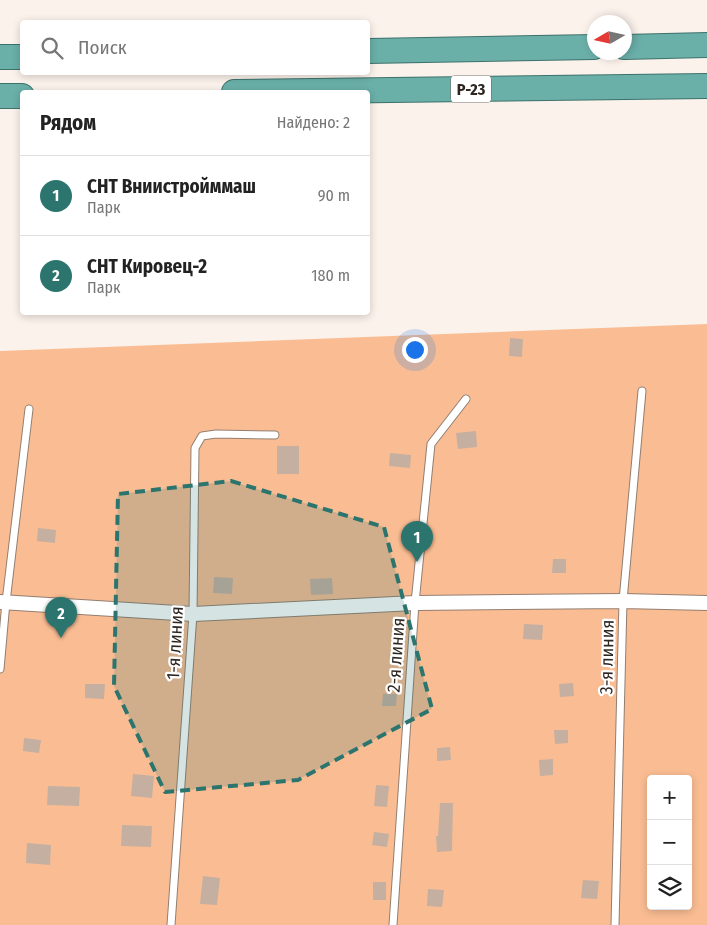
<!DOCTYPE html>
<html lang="ru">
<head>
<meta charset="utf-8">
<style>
	body { margin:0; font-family:"Fira Sans Condensed",sans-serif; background:#f2f2f2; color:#222 }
	.controls { position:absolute; right:15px; bottom:15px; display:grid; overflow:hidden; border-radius:5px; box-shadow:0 2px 8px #0003 }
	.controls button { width:45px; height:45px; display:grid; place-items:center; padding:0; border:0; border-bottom:1px solid #e0e0e0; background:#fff; color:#222; font:25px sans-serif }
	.compass { position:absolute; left:587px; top:15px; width:45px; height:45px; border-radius:50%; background:#fff; box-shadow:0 2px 8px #0003; rotate:261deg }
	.you { position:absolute; left:414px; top:349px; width:18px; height:18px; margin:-12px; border:4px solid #fff; border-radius:50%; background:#1a73e8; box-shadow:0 0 0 8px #1a73e833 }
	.badge { display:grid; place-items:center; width:32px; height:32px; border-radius:50%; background:#2c756e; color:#fff; font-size:16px; font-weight:700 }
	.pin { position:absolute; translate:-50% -41px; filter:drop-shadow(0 1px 2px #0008) }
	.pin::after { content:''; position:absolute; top:26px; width:18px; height:15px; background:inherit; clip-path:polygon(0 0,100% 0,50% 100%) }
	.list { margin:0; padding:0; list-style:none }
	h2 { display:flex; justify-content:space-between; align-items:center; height:65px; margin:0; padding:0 20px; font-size:21px }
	h2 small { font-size:16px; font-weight:400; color:#767676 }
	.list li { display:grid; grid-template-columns:32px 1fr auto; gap:15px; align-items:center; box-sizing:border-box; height:80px; padding:0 20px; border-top:1px solid #e0e0e0 }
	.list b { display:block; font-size:19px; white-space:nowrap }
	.list p { margin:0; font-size:16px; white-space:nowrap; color:#767676 }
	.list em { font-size:16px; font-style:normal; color:#767676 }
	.icon { flex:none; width:28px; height:28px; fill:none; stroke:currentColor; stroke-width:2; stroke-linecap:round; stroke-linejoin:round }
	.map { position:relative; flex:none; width:707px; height:925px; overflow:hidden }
	.search { position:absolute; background:#fff; box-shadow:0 2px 8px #0003; left:20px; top:20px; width:350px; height:55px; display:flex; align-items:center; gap:12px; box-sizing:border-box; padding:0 18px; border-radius:5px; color:#767676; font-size:19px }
	.panel { position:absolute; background:#fff; box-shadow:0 2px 8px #0003; left:20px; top:90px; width:350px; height:225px; border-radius:5px }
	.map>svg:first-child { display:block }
	.green { fill:#fabd93; fill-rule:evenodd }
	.building { fill:#c5afa0 }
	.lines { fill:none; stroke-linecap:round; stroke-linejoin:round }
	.service-casing { stroke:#937e70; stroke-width:9 }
	.minor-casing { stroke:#937e70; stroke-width:16 }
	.trunk-casing { stroke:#3d726b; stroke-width:26 }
	.service { stroke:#fff; stroke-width:7 }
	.minor { stroke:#fff; stroke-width:14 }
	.trunk { stroke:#6aafa8; stroke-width:24 }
	.marked { fill:#2c756e; fill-opacity:0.2; stroke:#2c756e; stroke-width:4; stroke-dasharray:10 6; stroke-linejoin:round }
	.labels { text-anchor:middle; stroke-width:4.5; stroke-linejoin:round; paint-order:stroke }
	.shield { fill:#fff; stroke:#6d6763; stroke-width:1 }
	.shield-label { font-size:16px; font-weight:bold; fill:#2e2620 }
	.street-label { font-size:18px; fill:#2e2620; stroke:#fff }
</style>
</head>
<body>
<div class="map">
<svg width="707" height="925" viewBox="0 0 707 925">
	<rect width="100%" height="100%" fill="#fcf2ec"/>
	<path class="green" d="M707,324v601h-707v-574zM651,779h37v127h-37z"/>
	<g class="building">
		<path d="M510,338l13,1 -1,18 -13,-1z"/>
		<path d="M476,431l1,16 -19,2 -2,-16z"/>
		<rect x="277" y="446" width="22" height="28"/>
		<path d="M390,453l21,2 -1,13 -21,-2z"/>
		<path d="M38,528l18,2 -1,13 -18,-2z"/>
		<path d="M553,559h13v14h-14z"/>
		<path d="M214,577l19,1 -1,16 -19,-1z"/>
		<path d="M332,578l1,16 -22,1 -1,-16z"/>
		<path d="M524,624l19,1 -1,15 -19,-1z"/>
		<path d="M573,683l1,13 -14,1 -1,-13z"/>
		<path d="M85,684h20l-1,15 -19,-1z"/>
		<path d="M383,694h14l-1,12h-14z"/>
		<path d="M554,730h14v13l-13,1z"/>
		<path d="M24,738l17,2 -2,13 -16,-2z"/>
		<path d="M450,747l1,13 -14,1v-13z"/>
		<path d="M553,759v16l-13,1 -1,-16z"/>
		<path d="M133,774l21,2 -2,22 -21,-2z"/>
		<path d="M376,785l13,1 -2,21 -13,-1z"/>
		<path d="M48,786l32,1 -1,19 -32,-1z"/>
		<path d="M440,803h13l-1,48 -15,1 -1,-16h2z"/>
		<path d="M122,825l30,1 -1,21 -30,-1z"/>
		<path d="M374,832l15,2 -2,13 -15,-2z"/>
		<path d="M27,843l24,2 -1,20 -24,-2z"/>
		<path d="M203,876l17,2 -3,27 -17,-1z"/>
		<path d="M583,880l16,1 -2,18 -16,-1z"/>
		<rect x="373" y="882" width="13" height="18"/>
		<path d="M428,889l16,1 -2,17 -15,-1z"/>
	</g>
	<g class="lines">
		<defs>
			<g id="service">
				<path d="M0,669l6,-67 23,-193"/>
				<path d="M171,925l22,-311 2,-166 7,-12 14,-2 59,1"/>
				<path d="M393,925l22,-322 16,-159 35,-45"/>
				<path d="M615,925l8,-324 19,-210"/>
			</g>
			<path id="minor" d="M0,602l193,12 222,-11 208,-2 84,2"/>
			<g id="trunk">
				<path d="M624,47l83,-2"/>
				<path d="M368,51l226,-4"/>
				<path d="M0,57h22"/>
				<path d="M234,92l473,-6"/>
				<path d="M0,96h22"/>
			</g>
		</defs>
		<use href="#service" class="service-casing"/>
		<use href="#minor" class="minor-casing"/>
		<use href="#trunk" class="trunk-casing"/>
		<use href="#service" class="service"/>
		<use href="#minor" class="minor"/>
		<use href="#trunk" class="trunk"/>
	</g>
	<path class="marked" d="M231,481l153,46 48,182 -134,71 -133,12 -51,-106 4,-192z"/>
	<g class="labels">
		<rect class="shield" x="451" y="75.5" width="40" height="27" rx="4"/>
		<g class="shield-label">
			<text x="471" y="95">Р-23</text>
		</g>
		<g class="street-label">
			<text transform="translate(175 643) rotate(-87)" y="6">1-я линия</text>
			<text transform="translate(396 655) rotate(-86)" y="6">2-я линия</text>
			<text transform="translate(607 657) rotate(-89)" y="6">3-я линия</text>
		</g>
	</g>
</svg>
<div class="controls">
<button>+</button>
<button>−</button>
<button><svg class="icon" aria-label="layers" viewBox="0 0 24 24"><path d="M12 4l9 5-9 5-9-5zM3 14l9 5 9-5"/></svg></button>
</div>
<svg class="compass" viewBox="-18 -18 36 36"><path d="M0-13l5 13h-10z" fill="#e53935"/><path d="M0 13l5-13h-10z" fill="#767676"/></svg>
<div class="you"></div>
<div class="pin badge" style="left:417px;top:562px">1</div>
<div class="pin badge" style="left:61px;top:638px">2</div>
<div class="search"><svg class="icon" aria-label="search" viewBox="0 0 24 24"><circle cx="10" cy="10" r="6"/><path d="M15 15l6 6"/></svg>Поиск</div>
<section class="panel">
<h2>Рядом<small>Найдено: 2</small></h2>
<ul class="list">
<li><span class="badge">1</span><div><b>СНТ Вниистройммаш</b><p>Парк</p></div><em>90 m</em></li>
<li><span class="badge">2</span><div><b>СНТ Кировец-2</b><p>Парк</p></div><em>180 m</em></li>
</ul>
</section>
</div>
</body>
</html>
